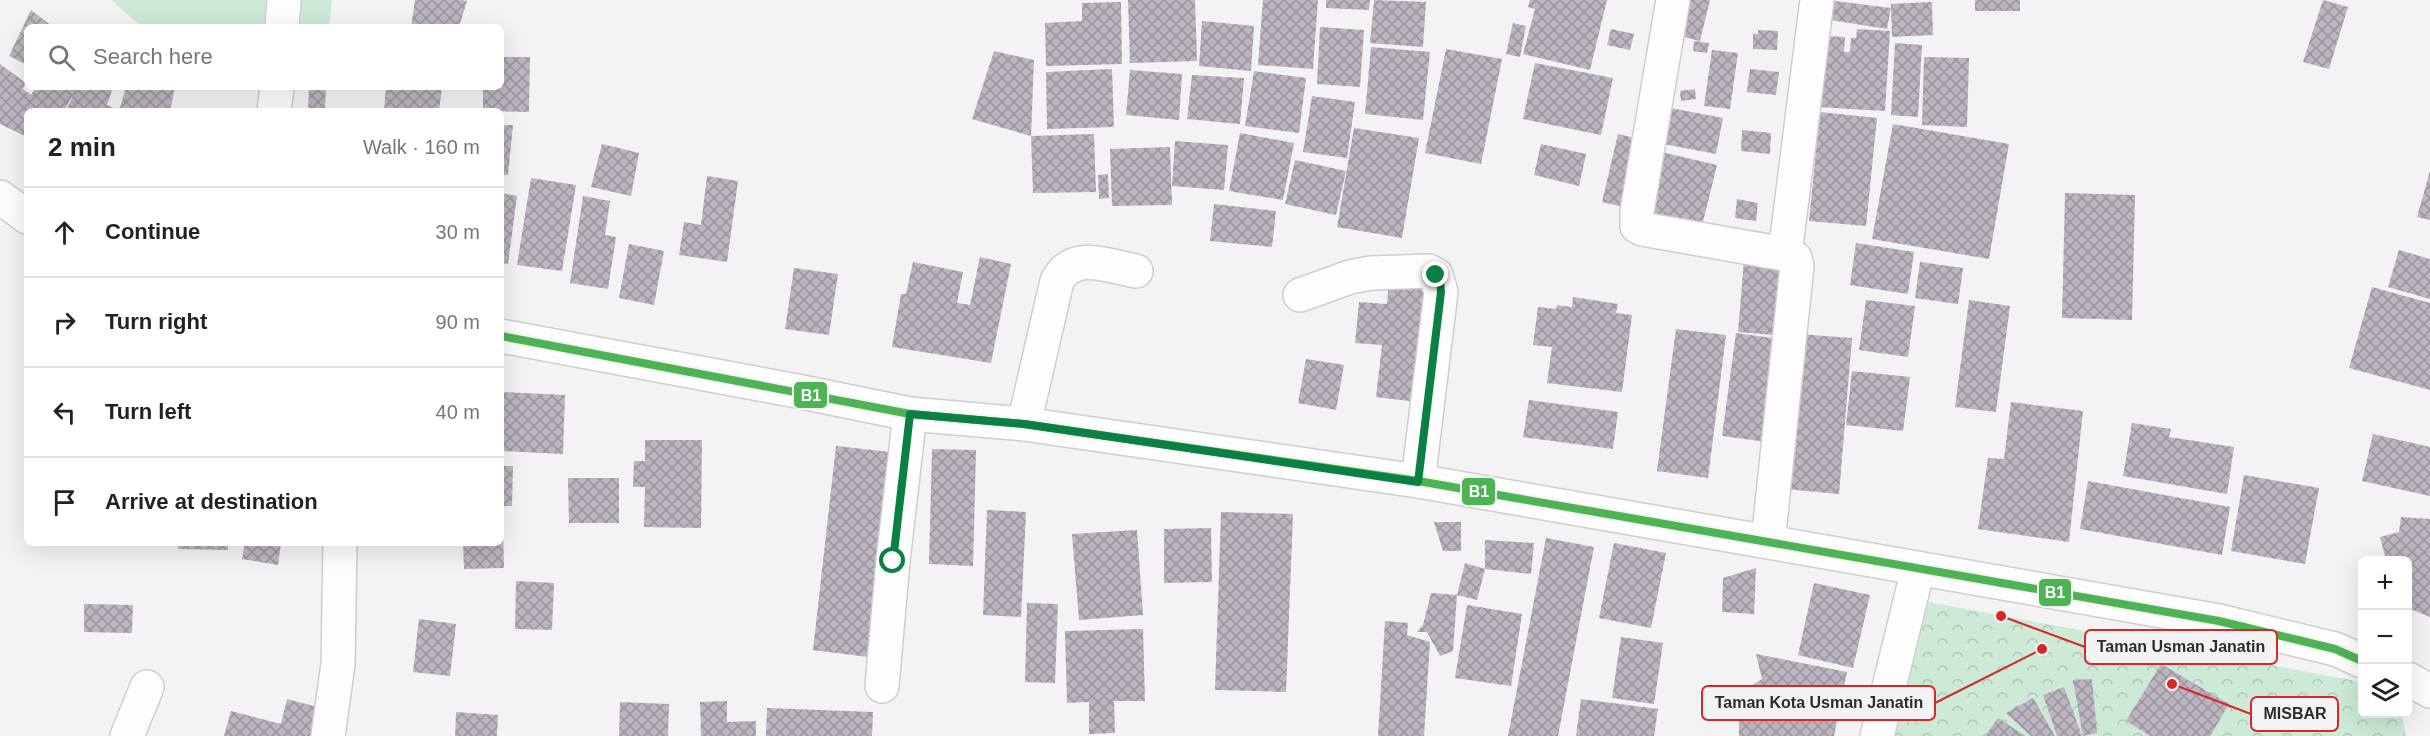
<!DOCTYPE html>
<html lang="en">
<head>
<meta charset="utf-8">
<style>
	body { margin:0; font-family:Arial,sans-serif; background:#f6f6f6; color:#222 }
	.controls { position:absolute; right:18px; bottom:18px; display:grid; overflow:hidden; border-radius:9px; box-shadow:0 6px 24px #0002 }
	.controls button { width:54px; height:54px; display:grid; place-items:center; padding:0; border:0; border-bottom:2px solid #e0e0e0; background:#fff; color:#222; font:30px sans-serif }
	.stop { position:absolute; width:18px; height:18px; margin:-14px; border:4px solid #0b8043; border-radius:50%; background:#fff }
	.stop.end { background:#0b8043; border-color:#fff; box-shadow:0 2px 6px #0008 }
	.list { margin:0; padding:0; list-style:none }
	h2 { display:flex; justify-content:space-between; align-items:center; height:78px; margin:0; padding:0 24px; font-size:26px }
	h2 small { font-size:20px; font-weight:400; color:#767676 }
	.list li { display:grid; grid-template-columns:39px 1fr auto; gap:18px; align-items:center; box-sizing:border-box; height:90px; padding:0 24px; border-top:2px solid #e0e0e0 }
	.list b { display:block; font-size:22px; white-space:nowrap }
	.list em { font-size:20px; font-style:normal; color:#767676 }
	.icon { flex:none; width:33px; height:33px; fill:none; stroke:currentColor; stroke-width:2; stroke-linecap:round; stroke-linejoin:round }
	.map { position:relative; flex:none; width:2430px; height:736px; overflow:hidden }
	.search { position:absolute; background:#fff; box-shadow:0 6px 24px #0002; left:24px; top:24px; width:480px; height:66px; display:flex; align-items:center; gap:15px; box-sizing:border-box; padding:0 21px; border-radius:9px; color:#767676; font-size:22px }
	.panel { position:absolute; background:#fff; box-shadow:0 6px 24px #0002; left:24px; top:108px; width:480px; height:438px; border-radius:9px }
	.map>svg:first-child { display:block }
	.park { fill:url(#park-crowns) }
	.pitch { fill:#ccead6 }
	.building { fill:url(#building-cross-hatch) }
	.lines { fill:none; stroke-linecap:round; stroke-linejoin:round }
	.minor-casing { stroke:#cececf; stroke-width:36 }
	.minor { stroke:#fdfdfd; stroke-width:33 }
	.bus-1-casing { stroke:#f3f3f4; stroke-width:12 }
	.bus-1 { stroke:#4db353; stroke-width:8 }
	.route { stroke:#0b8043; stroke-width:8 }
	.leader { fill:none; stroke:#d62828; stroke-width:2 }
	.callout-dot { fill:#d62828; stroke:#f3f3f4; stroke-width:2 }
	.callout { fill:#f3f3f4; stroke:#d62828; stroke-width:2 }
	.callout-label { font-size:16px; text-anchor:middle; font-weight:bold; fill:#2c2c2d }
	.line-badge { stroke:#f3f3f4; stroke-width:2 }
	.badge-label { font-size:16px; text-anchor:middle; font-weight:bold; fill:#fff }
</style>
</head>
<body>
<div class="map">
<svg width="2430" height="736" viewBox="0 0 2430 736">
	<defs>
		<pattern id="park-crowns" width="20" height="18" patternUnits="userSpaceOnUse" patternTransform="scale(1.5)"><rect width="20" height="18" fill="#ccead6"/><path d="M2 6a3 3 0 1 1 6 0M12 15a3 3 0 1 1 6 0" fill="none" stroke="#afc9b8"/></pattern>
		<pattern id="building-cross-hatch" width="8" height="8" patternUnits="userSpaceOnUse" patternTransform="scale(1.5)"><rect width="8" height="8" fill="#bcb5c0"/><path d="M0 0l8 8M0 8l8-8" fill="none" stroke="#99939c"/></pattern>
	</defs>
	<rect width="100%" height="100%" fill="#f3f3f4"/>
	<path class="park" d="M1917,600l445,82v32h40l4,22h-528z"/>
	<path class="pitch" d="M111,0h221l-3,27h-187z"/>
	<g class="building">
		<path d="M415,0h48l4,1 -8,26h-48z"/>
		<path d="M1128,0h67l2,61 -67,2z"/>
		<path d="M1263,0h55l-5,69 -55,-4z"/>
		<path d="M1326,0h44l-1,10 -43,-2z"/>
		<path d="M1374,0l52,2 -3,45 -53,-4z"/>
		<path d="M1530,0h77l-17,70 -67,-16 12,-45 -7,-2z"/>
		<path d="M1681,0h29l-10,41 -28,-7z"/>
		<path d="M1827,0l64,8 -4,21 -63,-10z"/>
		<rect x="1975" y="0" width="45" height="11"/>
		<path d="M2323,0l25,7 -19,62 -26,-7z"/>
		<path d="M1121,2l1,62 -76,2 -1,-43 37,-2v-18z"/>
		<path d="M1932,2l1,33 -41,2 -1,-33z"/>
		<path d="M31,10l22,17h-26v38l-18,-9z"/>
		<path d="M1202,21l52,5 -3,45 -52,-5z"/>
		<path d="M1513,23l13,3 -6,31 -14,-3z"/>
		<path d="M1320,27l44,3 -4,57 -43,-3z"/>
		<path d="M1611,29l23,5 -4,16 -23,-5z"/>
		<path d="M1857,29l33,2 -5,80 -68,-4 4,-71 24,1 -1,15h6l1,-14h5z"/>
		<path d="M1758,30l20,1 -1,19 -24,-1v-15h5z"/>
		<path d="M1694,41l15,2 -2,10 -14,-2z"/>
		<path d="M1895,43l27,2 -4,72 -27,-2z"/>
		<path d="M1371,47l59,5 -7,68 -58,-6z"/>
		<path d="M1446,49l56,10 -21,105 -56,-11z"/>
		<path d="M1712,50l26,3 -8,56 -26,-3z"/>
		<path d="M994,51l40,9 -3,76 63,-2 2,58 -63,1 -2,-57 -59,-17z"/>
		<path d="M501,57h29l-1,55 -46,-1v-24h18z"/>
		<path d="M1924,57l45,1 -2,69 -45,-2z"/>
		<path d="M1535,63l78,15 -12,57 -78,-16z"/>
		<path d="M0,64l26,19 -3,6 8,6 5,-8h77l-6,18 7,3 -1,3h-47l8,-18 -10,18h-37v26l-27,-13z"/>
		<path d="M1112,69l2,58 -67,2 -1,-57z"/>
		<path d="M1750,69l29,3 -3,23 -29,-3z"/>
		<path d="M1130,70l52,4 -3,46 -53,-5z"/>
		<path d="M1254,71l52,7 -7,55 -54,-7z"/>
		<path d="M1192,75l52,3 -4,46 -53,-5z"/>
		<path d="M126,87h49l-5,24h-51z"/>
		<path d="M309,87h17l-1,21 21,1v2h-38z"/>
		<path d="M386,87h56l-3,24h-55z"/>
		<path d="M1695,89l1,10 -15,2 -1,-10z"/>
		<path d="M1312,96l43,6 -8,56 -44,-6z"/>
		<path d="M1660,106l63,12 -7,36 -63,-12z"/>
		<path d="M1820,112l57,6 -11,108 -57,-5z"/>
		<path d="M1893,124l116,20 -20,115 -117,-20z"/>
		<path d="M501,125h12l-5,50h-7z"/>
		<path d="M1354,128l65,10 -17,100 -65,-11z"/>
		<path d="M1742,130l29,3 -1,21 -29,-3z"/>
		<path d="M1240,133l54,10 -11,57 -54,-9z"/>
		<path d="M1618,134l30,7 -16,68 -30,-7z"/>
		<path d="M1175,141l53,4 -4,45 -52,-4z"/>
		<path d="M602,144l37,9 -8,43 -40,-9z"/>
		<path d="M1541,144l45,10 -7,32 -45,-11z"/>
		<path d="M1170,147l2,58 -60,1 -2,-57z"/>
		<path d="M1657,151l60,14 -16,65 -60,-14z"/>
		<path d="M1295,160l51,11 -10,44 -51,-11z"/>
		<path d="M2430,171v49l-13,-3z"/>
		<path d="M1108,174l1,24 -10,1 -1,-24z"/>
		<path d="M707,176l31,5 -11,81 -48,-7 5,-33 17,3z"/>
		<path d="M531,178l45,7 -14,86 -45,-6z"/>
		<path d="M501,193l16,3 -9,68 -7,-1z"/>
		<path d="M2065,193l70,2 -3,125 -70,-2z"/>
		<path d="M583,196l27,5 -5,34 11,2 -8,52 -38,-6z"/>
		<path d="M1737,199l21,4 -2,18 -21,-3z"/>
		<path d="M1214,204l62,7 -4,36 -62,-6z"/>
		<path d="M1856,243l58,9 -6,42 -58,-9z"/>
		<path d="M629,244l35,7 -10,54 -35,-7z"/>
		<path d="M2399,250l31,9v40l-42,-12z"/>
		<path d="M980,257l31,7 -20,99 -99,-16 9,-53h5l7,-32 50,10 -6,31 13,2z"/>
		<path d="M1744,260l48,5 -6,71 -48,-4z"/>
		<path d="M1920,262l43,6 -5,36 -43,-6z"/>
		<path d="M794,268l44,6 -9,61 -44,-6z"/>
		<path d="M1389,279l50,6 -14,118 -49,-6 6,-52 -27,-2 4,-41 28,2z"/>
		<path d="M2372,287l58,16v87l-81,-22z"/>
		<path d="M1573,297l45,7 -2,9 16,2 -10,77 -75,-9 5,-36 -19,-2 5,-38 18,2 1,-4 15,2z"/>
		<path d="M1866,300l49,6 -7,51 -49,-7z"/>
		<path d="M1969,300l41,6 -14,106 -41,-5z"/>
		<path d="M1676,329l50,6 -18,143 -51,-7z"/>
		<path d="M1736,333l52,7 -14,103 -52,-7z"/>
		<path d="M1798,334l54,4 -13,156 -54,-5z"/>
		<path d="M1306,359l38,6 -8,45 -38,-7z"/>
		<path d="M1852,371l58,6 -7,54 -57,-6z"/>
		<path d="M501,392l64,3 -2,59 -62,-3z"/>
		<path d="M1529,400l89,12 -5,37 -90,-12z"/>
		<path d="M2011,402l72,9 -14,131 -91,-13 10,-71 16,1z"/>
		<path d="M2132,423l39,6 -2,8 65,10 -7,47 -104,-18z"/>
		<path d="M2373,434l57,13v49l-68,-15z"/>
		<path d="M645,440h57l-1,88 -57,-1 1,-40h-12l1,-26h11z"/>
		<path d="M836,446l55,6 -23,205 -55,-7z"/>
		<path d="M932,449l44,1 -3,116 -44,-2z"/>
		<path d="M501,466h12l-1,40h-11z"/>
		<path d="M2244,475l75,13 -14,76 -74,-13z"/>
		<path d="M568,478h51v45h-50z"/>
		<path d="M2088,481l142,26 -8,48 -142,-26z"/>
		<path d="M987,510l39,2 -5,105 -38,-2z"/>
		<path d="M1221,512l72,2 -7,178 -71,-2z"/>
		<path d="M2401,517l29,2v98l-22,-9v-48h-22l-6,-23 19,-5z"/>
		<path d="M1434,522h27v29h-18z"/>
		<path d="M501,528h2l1,40 -40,1 -1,-26h38z"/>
		<path d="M1211,528l1,54 -48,1v-54z"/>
		<path d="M1137,530l6,85 -64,5 -7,-86z"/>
		<path d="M1546,538l48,9 -36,189h-50z"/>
		<path d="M1485,540l49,3 -3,31 -46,-5z"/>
		<path d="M178,543h50v7l-50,-1z"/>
		<path d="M245,543h36l-3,22 -36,-6z"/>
		<path d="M1614,543l52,10 -15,75 -52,-10z"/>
		<path d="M1465,563l20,6 -8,31 -20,-5z"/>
		<path d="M1756,568l-2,46 -32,-2 1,-34z"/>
		<path d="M516,581l38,2 -2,47 -37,-1z"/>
		<path d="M1814,583l56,12 -17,73 -55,-13z"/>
		<path d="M1431,593l26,2 -4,56 -13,5 -13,-24h-10l6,-7z"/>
		<path d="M1027,603l31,1 -3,79 -30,-1z"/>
		<path d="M84,604l49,1 -1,28 -48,-1z"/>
		<path d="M1467,605l55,9 -11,72 -56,-8z"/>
		<path d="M419,619l37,5 -6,52 -37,-4z"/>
		<path d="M1385,621l23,2 -1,12 23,7 -6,94h-46z"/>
		<path d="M1143,629l2,72h-31l1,32 -26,1v-32l-22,1 -2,-72z"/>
		<path d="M1621,637l42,6 -9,61 -42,-6z"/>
		<path d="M1756,654l91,18 -13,64h-95v-43l23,-14z"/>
		<path d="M2161,664l68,40 -19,32h-60l-24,-15z"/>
		<path d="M2092,679l5,54 -14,3 -10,-56z"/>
		<path d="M2064,687l18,49h-25l-14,-41z"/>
		<path d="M2033,698l22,38h-24l-25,-23z"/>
		<path d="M287,699l38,10 -7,27h-94l7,-25 50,13z"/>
		<path d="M1581,699l77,10 -4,27h-78z"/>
		<path d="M727,701v21l29,-1v15h-55l-1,-34z"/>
		<path d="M620,702l49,2 -1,32h-49z"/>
		<path d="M767,708l106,4 -1,24h-106z"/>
		<path d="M456,712l42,3 -1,21h-42z"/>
		<path d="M1998,718l27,18h-40z"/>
	</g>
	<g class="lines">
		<defs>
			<g id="minor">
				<path d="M1673,0l-36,211v15l5,3 143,25 10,4 2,8 -29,276"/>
				<path d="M282,27l2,-27"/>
				<path d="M274,111l3,-24"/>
				<path d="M0,197l27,20"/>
				<path d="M1785,254l32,-254"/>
				<path d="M1300,295l50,-18 21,-4 58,-2 7,4 5,17 -23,189"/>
				<path d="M501,336l296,55 113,23 114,10 394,57 350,61 451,79 116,28 27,12"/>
				<path d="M1024,424l33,-143c16,-31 52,-15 79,-10"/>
				<path d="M2408,679l22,12"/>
				<path d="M882,686l11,-125 17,-147"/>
				<path d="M127,736l20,-49"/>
				<path d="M328,736l10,-72 2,-121"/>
				<path d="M1877,736l41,-167"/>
			</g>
		</defs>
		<use href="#minor" class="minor-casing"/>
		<use href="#minor" class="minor"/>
		<defs>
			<path id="bus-1" d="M501,336l409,78 114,10 394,57 350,61 451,79 116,28 27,12"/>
		</defs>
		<use href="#bus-1" class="bus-1-casing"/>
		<use href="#bus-1" class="bus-1"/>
	</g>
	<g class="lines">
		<path class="route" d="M893,561l17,-147 114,10 394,58 23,-190 -1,-12 -4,-5"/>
	</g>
	<path class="leader" d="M2001 616L2085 647M2042 649L1935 703M2172 684L2251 714"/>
	<g class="callout-dot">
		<circle cx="2001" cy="616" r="6"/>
		<circle cx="2042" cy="649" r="6"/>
		<circle cx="2172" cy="684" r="6"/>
	</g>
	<g class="callout">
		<rect x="2085" y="630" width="192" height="34" rx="6"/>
		<rect x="1702" y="686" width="233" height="34" rx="6"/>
		<rect x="2251" y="697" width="87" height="34" rx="6"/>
	</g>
	<g class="callout-label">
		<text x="2181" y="652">Taman Usman Janatin</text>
		<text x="1819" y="708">Taman Kota Usman Janatin</text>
		<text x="2295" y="719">MISBAR</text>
	</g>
	<g class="line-badge">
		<rect x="793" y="381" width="35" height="28" rx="6" fill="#4db353"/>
		<rect x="1461" y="477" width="35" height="29" rx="6" fill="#4db353"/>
		<rect x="2038" y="578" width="34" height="29" rx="6" fill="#4db353"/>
	</g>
	<g class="badge-label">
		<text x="811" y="401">B1</text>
		<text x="1479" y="497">B1</text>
		<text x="2055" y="598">B1</text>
	</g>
</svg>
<div class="controls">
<button>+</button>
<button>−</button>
<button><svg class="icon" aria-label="layers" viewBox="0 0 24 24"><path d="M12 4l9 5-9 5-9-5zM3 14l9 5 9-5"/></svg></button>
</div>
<div class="stop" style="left:893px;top:561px"></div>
<div class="stop end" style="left:1436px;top:275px"></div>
<div class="search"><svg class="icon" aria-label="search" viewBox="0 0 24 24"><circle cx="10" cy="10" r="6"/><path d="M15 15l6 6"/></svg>Search here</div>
<section class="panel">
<h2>2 min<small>Walk · 160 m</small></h2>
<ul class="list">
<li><svg class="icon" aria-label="ahead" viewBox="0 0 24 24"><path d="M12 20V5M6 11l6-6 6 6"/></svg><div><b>Continue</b></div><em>30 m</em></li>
<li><svg class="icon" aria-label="right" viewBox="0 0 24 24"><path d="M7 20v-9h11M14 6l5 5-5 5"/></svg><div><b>Turn right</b></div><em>90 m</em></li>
<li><svg class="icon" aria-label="left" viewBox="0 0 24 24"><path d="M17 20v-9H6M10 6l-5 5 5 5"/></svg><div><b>Turn left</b></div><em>40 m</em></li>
<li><svg class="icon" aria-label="arrive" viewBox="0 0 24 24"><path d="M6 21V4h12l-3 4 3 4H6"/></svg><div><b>Arrive at destination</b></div></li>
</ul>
</section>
</div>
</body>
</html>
